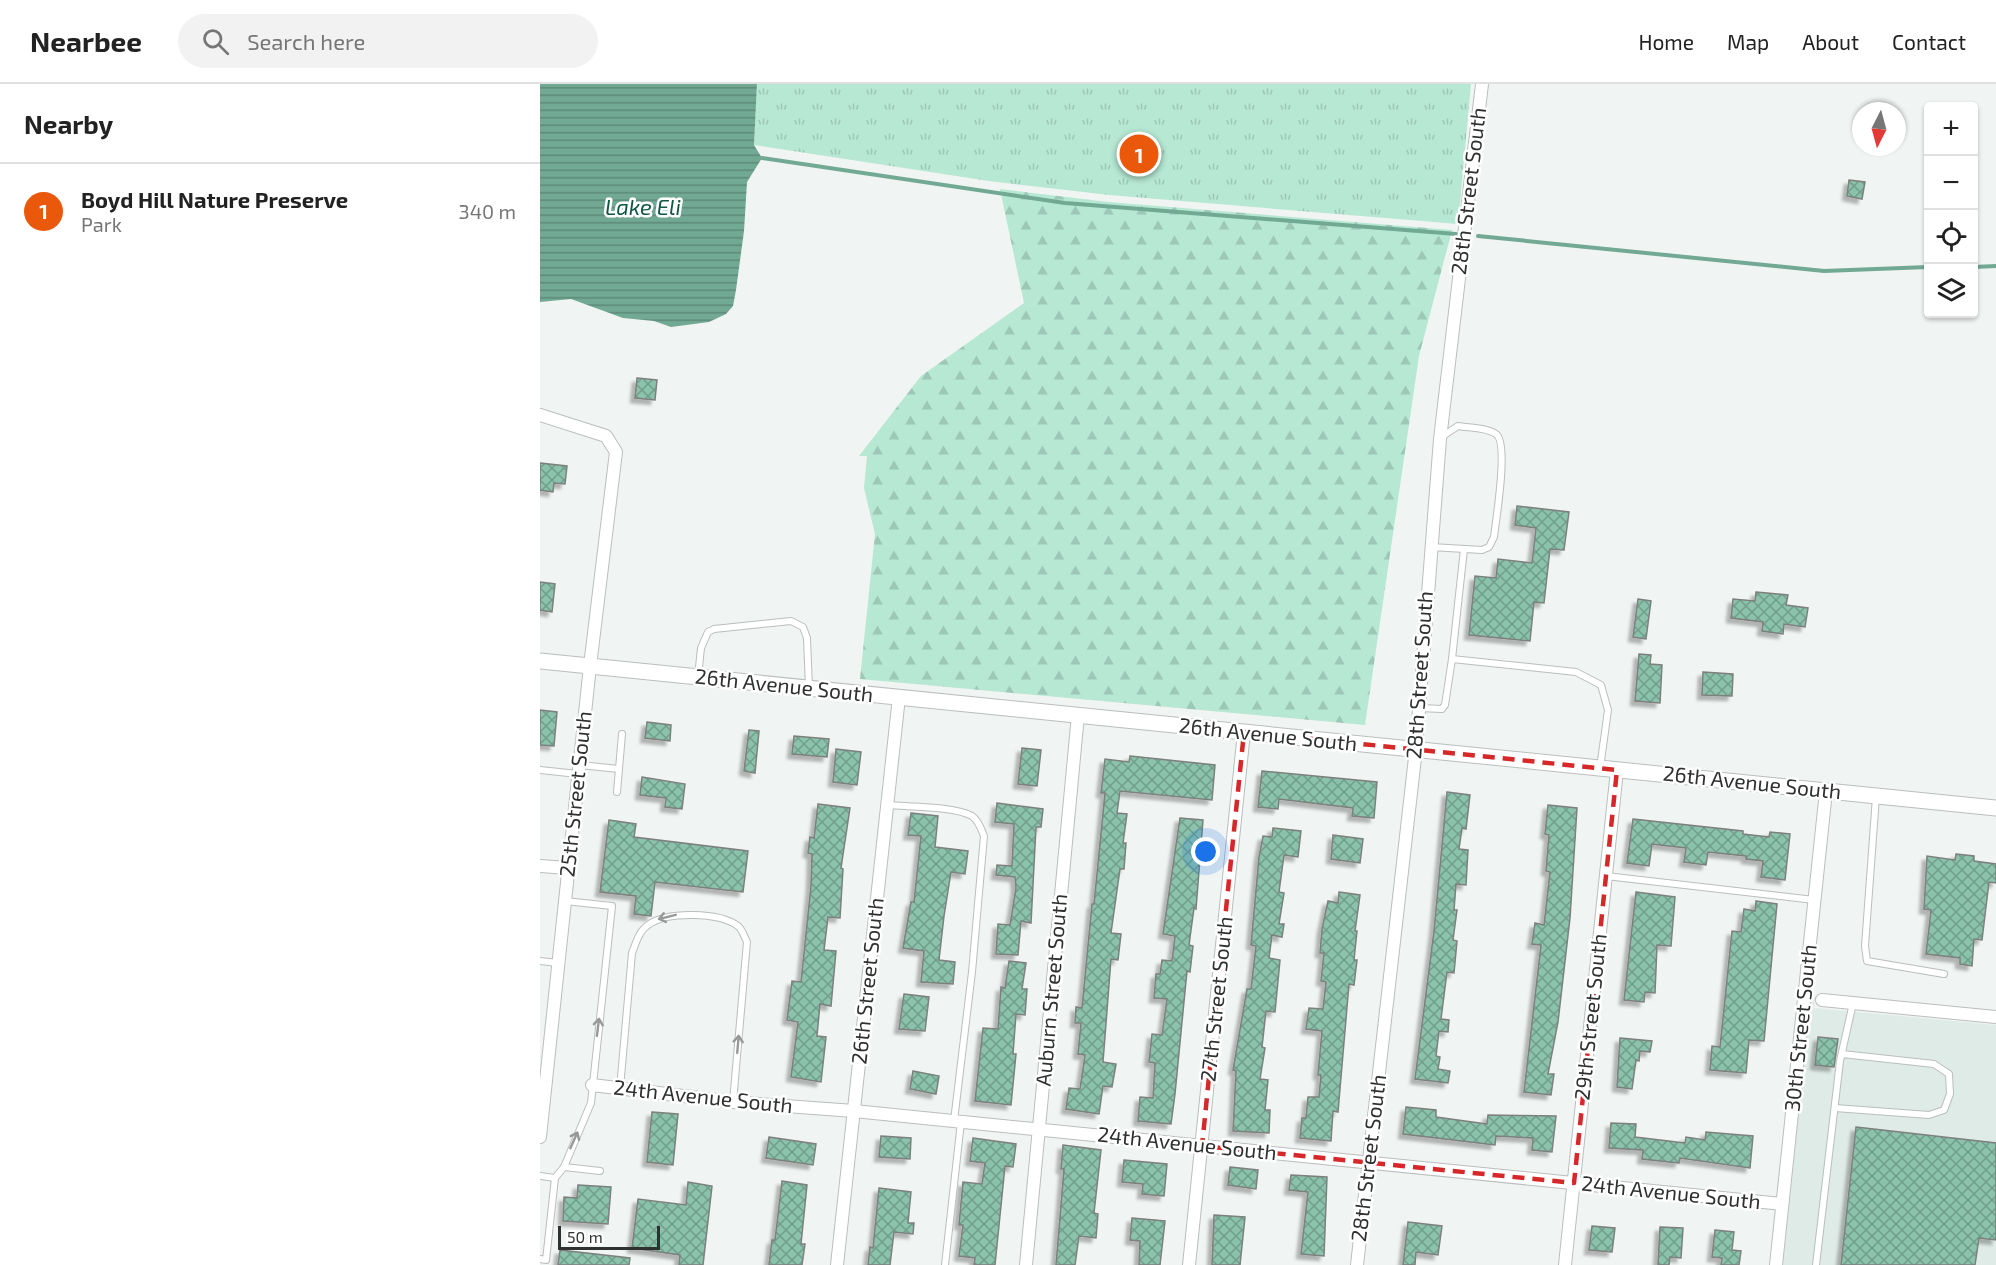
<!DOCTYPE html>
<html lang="en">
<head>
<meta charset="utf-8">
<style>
	body { margin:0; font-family:"Exo 2",sans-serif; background:#f2f2f2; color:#222 }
	.controls { position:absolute; right:18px; top:18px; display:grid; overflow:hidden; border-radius:6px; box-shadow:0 2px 4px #0004 }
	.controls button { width:54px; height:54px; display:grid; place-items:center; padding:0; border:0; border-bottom:2px solid #e0e0e0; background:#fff; color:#222; font:30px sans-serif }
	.compass { position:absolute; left:1312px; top:18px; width:54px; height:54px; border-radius:50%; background:#fff; box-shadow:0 2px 4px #0004; rotate:186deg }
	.scale { position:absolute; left:18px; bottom:15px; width:102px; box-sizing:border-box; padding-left:6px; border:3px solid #2f3030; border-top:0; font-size:16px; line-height:21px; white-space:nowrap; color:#2f3030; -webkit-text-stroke:4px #fff; paint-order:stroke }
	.you { position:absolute; left:666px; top:768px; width:21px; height:21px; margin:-15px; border:4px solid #fff; border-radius:50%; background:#1a73e8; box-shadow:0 0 0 9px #1a73e833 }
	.badge { display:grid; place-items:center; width:39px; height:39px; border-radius:50%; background:#ea580c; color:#fff; font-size:20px; font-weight:700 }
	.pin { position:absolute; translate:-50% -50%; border:3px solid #fff; box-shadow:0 2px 6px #0006 }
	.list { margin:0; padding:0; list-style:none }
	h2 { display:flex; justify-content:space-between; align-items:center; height:78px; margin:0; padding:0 24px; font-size:26px }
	h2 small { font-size:20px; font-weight:400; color:#767676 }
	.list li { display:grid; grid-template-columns:39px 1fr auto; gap:18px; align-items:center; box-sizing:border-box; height:96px; padding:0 24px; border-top:2px solid #e0e0e0 }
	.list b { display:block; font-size:22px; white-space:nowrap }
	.list p { margin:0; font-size:20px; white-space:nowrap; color:#767676 }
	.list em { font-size:20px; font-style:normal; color:#767676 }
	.icon { flex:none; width:33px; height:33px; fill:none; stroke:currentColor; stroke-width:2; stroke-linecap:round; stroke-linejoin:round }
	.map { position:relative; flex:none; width:1456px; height:1181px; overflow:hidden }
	header { display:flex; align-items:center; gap:36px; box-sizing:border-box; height:84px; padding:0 30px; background:#fff; border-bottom:2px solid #e0e0e0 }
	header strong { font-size:28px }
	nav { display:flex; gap:33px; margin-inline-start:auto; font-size:21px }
	.search { width:420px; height:54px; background:#f2f2f2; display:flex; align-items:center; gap:15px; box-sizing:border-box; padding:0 21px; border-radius:33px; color:#767676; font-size:22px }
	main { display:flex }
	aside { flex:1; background:#fff }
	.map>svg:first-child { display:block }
	.built { fill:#dfebe6 }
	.grass { fill:url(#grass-tufts) }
	.forest { fill:url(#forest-firs) }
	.water { fill:url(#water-rules) }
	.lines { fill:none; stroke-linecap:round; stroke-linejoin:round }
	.stream { stroke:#72a994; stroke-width:4 }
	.building { fill:url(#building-cross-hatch); stroke:#7d807f; stroke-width:1.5; filter:url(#shadow) }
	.service-casing { stroke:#babebc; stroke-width:8 }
	.minor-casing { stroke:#babebc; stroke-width:14 }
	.tertiary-casing { stroke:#babebc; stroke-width:17 }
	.service { stroke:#fff; stroke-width:6 }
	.minor { stroke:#fff; stroke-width:12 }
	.tertiary { stroke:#fff; stroke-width:15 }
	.oneway { stroke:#979898 }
	.marked { fill:none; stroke:#d62828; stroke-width:4.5; stroke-dasharray:12 8; stroke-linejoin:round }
	.labels { text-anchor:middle; stroke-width:5; stroke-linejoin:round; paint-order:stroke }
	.street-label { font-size:21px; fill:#2f3030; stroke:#fff }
	.water-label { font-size:22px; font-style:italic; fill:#105843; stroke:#fff }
</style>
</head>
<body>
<header>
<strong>Nearbee</strong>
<div class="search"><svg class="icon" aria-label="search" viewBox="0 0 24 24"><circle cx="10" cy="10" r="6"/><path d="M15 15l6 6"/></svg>Search here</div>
<nav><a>Home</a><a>Map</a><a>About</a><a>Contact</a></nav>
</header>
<main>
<aside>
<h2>Nearby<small></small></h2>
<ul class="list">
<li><span class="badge">1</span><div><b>Boyd Hill Nature Preserve</b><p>Park</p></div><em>340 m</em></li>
</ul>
</aside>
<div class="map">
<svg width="1456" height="1181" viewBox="0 0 1456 1181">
	<defs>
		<pattern id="grass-tufts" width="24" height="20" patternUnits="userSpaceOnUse" patternTransform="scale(1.5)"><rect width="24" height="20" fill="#b6e8d4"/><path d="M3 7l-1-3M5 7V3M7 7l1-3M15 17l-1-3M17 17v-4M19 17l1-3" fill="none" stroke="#9dc7b6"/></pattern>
		<pattern id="forest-firs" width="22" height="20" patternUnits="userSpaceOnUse" patternTransform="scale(1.5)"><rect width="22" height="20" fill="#b6e8d4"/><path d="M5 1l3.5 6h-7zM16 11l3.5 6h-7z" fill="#9dc7b6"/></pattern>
		<pattern id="water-rules" width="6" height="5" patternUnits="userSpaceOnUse" patternTransform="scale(1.5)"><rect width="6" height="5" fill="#72a994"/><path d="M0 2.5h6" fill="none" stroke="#5e8a79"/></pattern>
		<pattern id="building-cross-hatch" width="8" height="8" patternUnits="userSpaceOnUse" patternTransform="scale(1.5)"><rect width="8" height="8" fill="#8ac2ac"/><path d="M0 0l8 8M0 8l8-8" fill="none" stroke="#719e8c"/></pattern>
		<filter id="shadow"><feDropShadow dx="-4.5" dy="4.5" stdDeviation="1.5" flood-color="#0004"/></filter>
	</defs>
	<rect width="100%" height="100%" fill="#f0f4f2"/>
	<path class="built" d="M1271,912h4l-1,12 182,17v240h-213z"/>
	<path class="grass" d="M217,0h714l-13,140 -349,-29 -120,-14 -235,-36z"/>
	<path class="forest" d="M460,105l108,13 344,28 -33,126 -54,369 -505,-46 15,-145 -11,-46 3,-32h-8l62,-80 103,-73z"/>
	<path class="water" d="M0,0h217l-3,61 8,13 -15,24 -3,49 -8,59 -3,16 -7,8 -17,8 -38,5 -17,-6 -31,-3 -52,-19 -31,3z"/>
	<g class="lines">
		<g class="stream">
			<path d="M222,74l303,45 391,31"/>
			<path d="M938,152l346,35 104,-4"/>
			<path d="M1434,183l22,-1"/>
		</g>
	</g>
	<g class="building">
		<path d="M1309,96l16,2 -3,17 -15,-3z"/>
		<path d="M97,294l20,2 -2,20 -20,-2z"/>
		<path d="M0,379l27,3 -2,18 -11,-1 -1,9 -13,-2z"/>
		<path d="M977,422l52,6 -5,38 -14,-1 -6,54 -10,-1 -4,39 -61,-6 6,-59 21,2 2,-19 34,4 4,-35 -21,-3z"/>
		<path d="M0,498l15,2 -3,28 -12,-2z"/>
		<path d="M1216,508l32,3 -2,10 22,3 -3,19 -21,-3 -1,10 -21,-3 1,-9 -32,-4 2,-19 22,2z"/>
		<path d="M1098,515l13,2 -5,38 -13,-2z"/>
		<path d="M1099,570l12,1 -1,9 12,1 -2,38 -25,-2z"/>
		<path d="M1163,588l30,2 -1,22 -30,-1z"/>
		<path d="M0,626l17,2 -3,34 -14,-1z"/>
		<path d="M107,638l24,3 -1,16 -25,-3z"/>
		<path d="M209,646l10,1 -4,42 -11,-2z"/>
		<path d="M254,652l35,3 -2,18 -35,-3z"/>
		<path d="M482,664l19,2 -4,36 -19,-2z"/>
		<path d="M296,665l25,3 -4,33 -24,-3z"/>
		<path d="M590,672l85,9 -3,35 -92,-9 -3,22 10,1 -4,29h3l-2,26h-4l-9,64 10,1 -3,26 -7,-1 -8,103 13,2 -4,23 -9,-1 -4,28 -33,-5 3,-21 11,1 5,-34 -7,-1 3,-31h-6l1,-16 6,1 10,-104h2l11,-111h-4l4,-34 24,3z"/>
		<path d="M722,687l115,11 -3,36 -22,-2 1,-8 -74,-9 -1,10 -20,-2z"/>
		<path d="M102,693l43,7 -3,25 -17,-2 1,-9 -26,-3z"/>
		<path d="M907,708l23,3 -4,34 -4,-1 -3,21 9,1 -2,35 -10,-1 -2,26h3l-4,30 4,1 -3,32 -7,-1 -6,47 8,1 -1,12 -9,-1 -3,25 4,1 -2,12 12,2 -2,12 -33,-4 19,-148z"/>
		<path d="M457,719l46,6 -2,18h-5l-5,96 -10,-2 -3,34 -22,-1 2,-30 12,1 6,-37 -1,-11 -19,-2 1,-10 15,1 2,-42 -19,-2z"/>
		<path d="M278,720l32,4 -9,60 2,1 -3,49 -12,-1 -4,33 12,1 -5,55 -11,-2 -3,32 9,1 -5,45 -30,-5 7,-55 -11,-2 5,-39 9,1 10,-96 1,-32 -4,-1 2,-16 4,1z"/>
		<path d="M1008,721l29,3 -7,110 -12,104 -10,52h6l-3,21 -27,-3 17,-147 -9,-1 3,-21 9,2 6,-53 -4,-1 3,-36 -4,-1z"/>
		<path d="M371,729l27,3 -3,31 33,4 -3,23 -14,-2 -7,44 -5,44 16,2 -2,22 -32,-2 3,-31 -21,-3 8,-46h3l7,-66 -13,-1z"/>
		<path d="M640,734l23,2 -7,89 -2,-1 -5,37 4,1 -3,26 -3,-1 -12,123 -4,30 -33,-3 2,-24 13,1 2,-35 -6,-1 3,-28 10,1 5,-36 -13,-1 2,-24h4l2,-14 10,1 3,-25 -12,-2z"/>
		<path d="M1093,735l110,12v3l26,3 1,-5 20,2 -5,46 -24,-3 2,-16 -17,-2v-3l-38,-4 -2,13 -22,-3 2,-14 -34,-4 -3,22 -22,-3z"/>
		<path d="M69,736l27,4 -2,13 114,14 -5,41 -88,-10 -4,34 -17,-2 2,-18 -36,-4z"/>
		<path d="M733,744l28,3 -3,26 -14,-2 -5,37 5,1 -5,31h5l-2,13 -10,-2 -3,23 11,2 -5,52 -9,-1 -4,36 3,1 -5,31 8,1 -3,30h5l-1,23 -36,-2 3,-60 -3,-1 14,-81h4l5,-43 -5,-1 8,-88 4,-21 9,1z"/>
		<path d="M793,751l30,4 -3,24 -29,-4z"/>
		<path d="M1416,770l18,2v5l22,3v19l-7,-1 -7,58 -8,-1 -2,27 -12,-2v-6l-34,-4 5,-44 -7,-1 3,-53 28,4z"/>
		<path d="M799,808l21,3 -5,36h2l-3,29h3l-3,25 -5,-1 -11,128 -5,-1 -2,30 -31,-3 2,-20h4l2,-21h11l2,-22h-3l4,-44 -16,-2 3,-21 14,1 3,-27 -5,-1 3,-28h-4l2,-24 6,-28 10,2z"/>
		<path d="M1096,808l39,5 -4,49 -14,-1 -2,48 -10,-1 -1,10 -20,-2z"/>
		<path d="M1216,817l21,3 -13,137 -15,-1 -3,33 -36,-3 2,-24 8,1 12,-116 9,1 3,-23 11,2z"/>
		<path d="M469,877l17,2 -4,26h5l-2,26 -9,-1 -3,40h3l-5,51 -36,-4 8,-73 15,1 3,-42 4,1z"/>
		<path d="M364,910l25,3 -4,34 -26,-2z"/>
		<path d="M1278,953l20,2 -4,28 -19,-2z"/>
		<path d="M1080,954l32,3 -2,11 -10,-1 -1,10 -3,-1 -4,29 -15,-2z"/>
		<path d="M373,987l26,5 -3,18 -26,-5z"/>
		<path d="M866,1023l30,3v7l51,7 1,-9 68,1 -4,36 -20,-2 1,-12 -37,-2 -1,9 -92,-11z"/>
		<path d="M112,1028l26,2 -5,51 -26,-3z"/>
		<path d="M1071,1039l25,1 -1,13 50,6 1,-6 19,3 1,-8 47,4 -3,32 -70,-10 -1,5 -37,-4 1,-9 -34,-2z"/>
		<path d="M1316,1043l140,16v97l-17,-2 -4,27h-134z"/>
		<path d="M341,1052l30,2 -1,21 -31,-2z"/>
		<path d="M229,1053l47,7 -3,21 -47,-7z"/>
		<path d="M433,1054l43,6 -3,23 -8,-1 -10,99h-21l1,-7 -16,-2 4,-31h-4l4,-43 19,2 3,-21 -15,-2z"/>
		<path d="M523,1061l38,5 -7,63 4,1 -2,24 -17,-2 -4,29h-19l8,-96h-3z"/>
		<path d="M584,1076l43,4 -3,32 -22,-2 1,-10 -21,-2z"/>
		<path d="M690,1083l28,3 -2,19 -28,-4z"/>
		<path d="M751,1091l36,2 -3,79 -23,-2 7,-62 -19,-2z"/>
		<path d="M242,1097l25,4 -6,59h4l-3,21h-33l3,-25h3z"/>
		<path d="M148,1098l24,4 -9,79h-24l1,-10 -48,-7 6,-49 48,6z"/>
		<path d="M38,1101l33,2 -3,37 -45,-3 1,-24 13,1z"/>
		<path d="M339,1104l32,4 -3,31h6l-1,11 -19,-2 -4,33h-22l2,-18 3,1z"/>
		<path d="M674,1131l31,2 -5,48h-28z"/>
		<path d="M592,1134l33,3 -5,44h-21l1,-24 -10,-1z"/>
		<path d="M868,1138l34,4 -4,29 -22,-3 -1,13h-12z"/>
		<path d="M1052,1142l23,2 -3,24 -23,-2z"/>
		<path d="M1120,1143l23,1 -2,30 -11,-1 -1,8h-11z"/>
		<path d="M1175,1146l19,2 -2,18 9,1 -2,14h-18l1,-7 -10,-1z"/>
		<path d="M20,1166l70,8 -1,7h-71z"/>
	</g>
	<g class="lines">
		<defs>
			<g id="service">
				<path d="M891,463l51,3 7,-3 5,-10c2,-18 15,-94 2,-103 -10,-7 -27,-6 -38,-8l-18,12"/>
				<path d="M912,575l12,-110"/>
				<path d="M158,593l3,-29 7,-16 6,-3 77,-8 12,6 4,11 2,50"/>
				<path d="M880,624l22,1 3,-4 7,-46 124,13 25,13 7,25 -8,58"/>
				<path d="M40,681l39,4"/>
				<path d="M0,686l38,4"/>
				<path d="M77,708l5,-58"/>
				<path d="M1336,713l-11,149 2,15 77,13"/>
				<path d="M348,721c20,2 67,1 84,11 7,5 9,13 12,20l-12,136 -18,149"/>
				<path d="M1066,792l208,24"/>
				<path d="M0,877l18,2"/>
				<path d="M80,1004l12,-135c4,-10 7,-22 16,-28 19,-14 71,-13 90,1 4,3 6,10 9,16l-14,160"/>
				<path d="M1295,1024l94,7 15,-5 6,-16 -1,-20 -15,-10 -92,-10"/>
				<path d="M24,1083l36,4"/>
				<path d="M0,1092l15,2 9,-11 27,-64 21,-197 -47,-5"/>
				<path d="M0,1175l6,1 9,-82"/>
				<path d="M405,1181l16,-143"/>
				<path d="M1276,1181l24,-204 13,-58"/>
			</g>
			<g id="minor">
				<path d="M0,331l66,21 10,16 -26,214 -50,471"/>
				<path d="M0,782l28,2"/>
				<path d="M1282,916l174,17"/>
				<path d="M52,1001l141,17 121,9 928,93"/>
				<path d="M297,1181l62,-568"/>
				<path d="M486,1181l52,-550"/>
				<path d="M649,1181l55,-533"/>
				<path d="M817,1181l59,-516 24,-310 42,-355"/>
				<path d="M1025,1181l52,-495"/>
				<path d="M1236,1181l50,-474"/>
			</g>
			<path id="tertiary" d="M0,577l1456,147"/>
		</defs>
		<use href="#service" class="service-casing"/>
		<use href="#minor" class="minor-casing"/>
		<use href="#tertiary" class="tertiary-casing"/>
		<use href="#service" class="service"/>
		<use href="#minor" class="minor"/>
		<use href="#tertiary" class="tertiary"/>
	</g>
	<defs><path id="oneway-shaft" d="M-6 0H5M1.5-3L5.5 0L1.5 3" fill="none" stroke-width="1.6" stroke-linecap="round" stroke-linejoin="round" transform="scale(1.5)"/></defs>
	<g class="oneway">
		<use href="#oneway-shaft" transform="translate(127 833) rotate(166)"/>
		<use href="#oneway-shaft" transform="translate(58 943) rotate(-83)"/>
		<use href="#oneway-shaft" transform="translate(198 960) rotate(-85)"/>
		<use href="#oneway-shaft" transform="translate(34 1056) rotate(-66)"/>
	</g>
	<path class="marked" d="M704,648l373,38 -43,413 -372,-37z"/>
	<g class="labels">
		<g class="street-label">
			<text transform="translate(929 107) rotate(-83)" y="7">28th Street South</text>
			<text transform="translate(880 591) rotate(-86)" y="7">28th Street South</text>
			<text transform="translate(244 602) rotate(6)" y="7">26th Avenue South</text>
			<text transform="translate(728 651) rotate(6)" y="7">26th Avenue South</text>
			<text transform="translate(1212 699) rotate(6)" y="7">26th Avenue South</text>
			<text transform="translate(36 710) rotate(-84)" y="7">25th Street South</text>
			<text transform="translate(328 897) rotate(-84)" y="7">26th Street South</text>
			<text transform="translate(512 906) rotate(-85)" y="7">Auburn Street South</text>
			<text transform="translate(677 915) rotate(-84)" y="7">27th Street South</text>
			<text transform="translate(1051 933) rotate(-84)" y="7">29th Street South</text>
			<text transform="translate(1261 944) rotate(-84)" y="7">30th Street South</text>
			<text transform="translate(163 1013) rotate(6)" y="7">24th Avenue South</text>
			<text transform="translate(647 1060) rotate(6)" y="7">24th Avenue South</text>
			<text transform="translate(829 1074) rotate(-83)" y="7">28th Street South</text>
			<text transform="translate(1131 1109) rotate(6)" y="7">24th Avenue South</text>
		</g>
		<g class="water-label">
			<text x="103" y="131">Lake Eli</text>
		</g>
	</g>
</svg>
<div class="controls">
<button>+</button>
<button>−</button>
<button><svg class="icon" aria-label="locate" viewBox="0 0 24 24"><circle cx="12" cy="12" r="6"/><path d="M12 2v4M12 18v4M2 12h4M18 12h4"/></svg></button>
<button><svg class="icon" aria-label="layers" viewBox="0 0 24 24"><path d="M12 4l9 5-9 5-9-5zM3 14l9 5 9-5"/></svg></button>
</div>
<svg class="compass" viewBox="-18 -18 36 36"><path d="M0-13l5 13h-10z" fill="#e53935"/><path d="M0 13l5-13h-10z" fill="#767676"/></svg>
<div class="scale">50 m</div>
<div class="you"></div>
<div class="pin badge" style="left:599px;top:70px">1</div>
</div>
</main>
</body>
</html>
